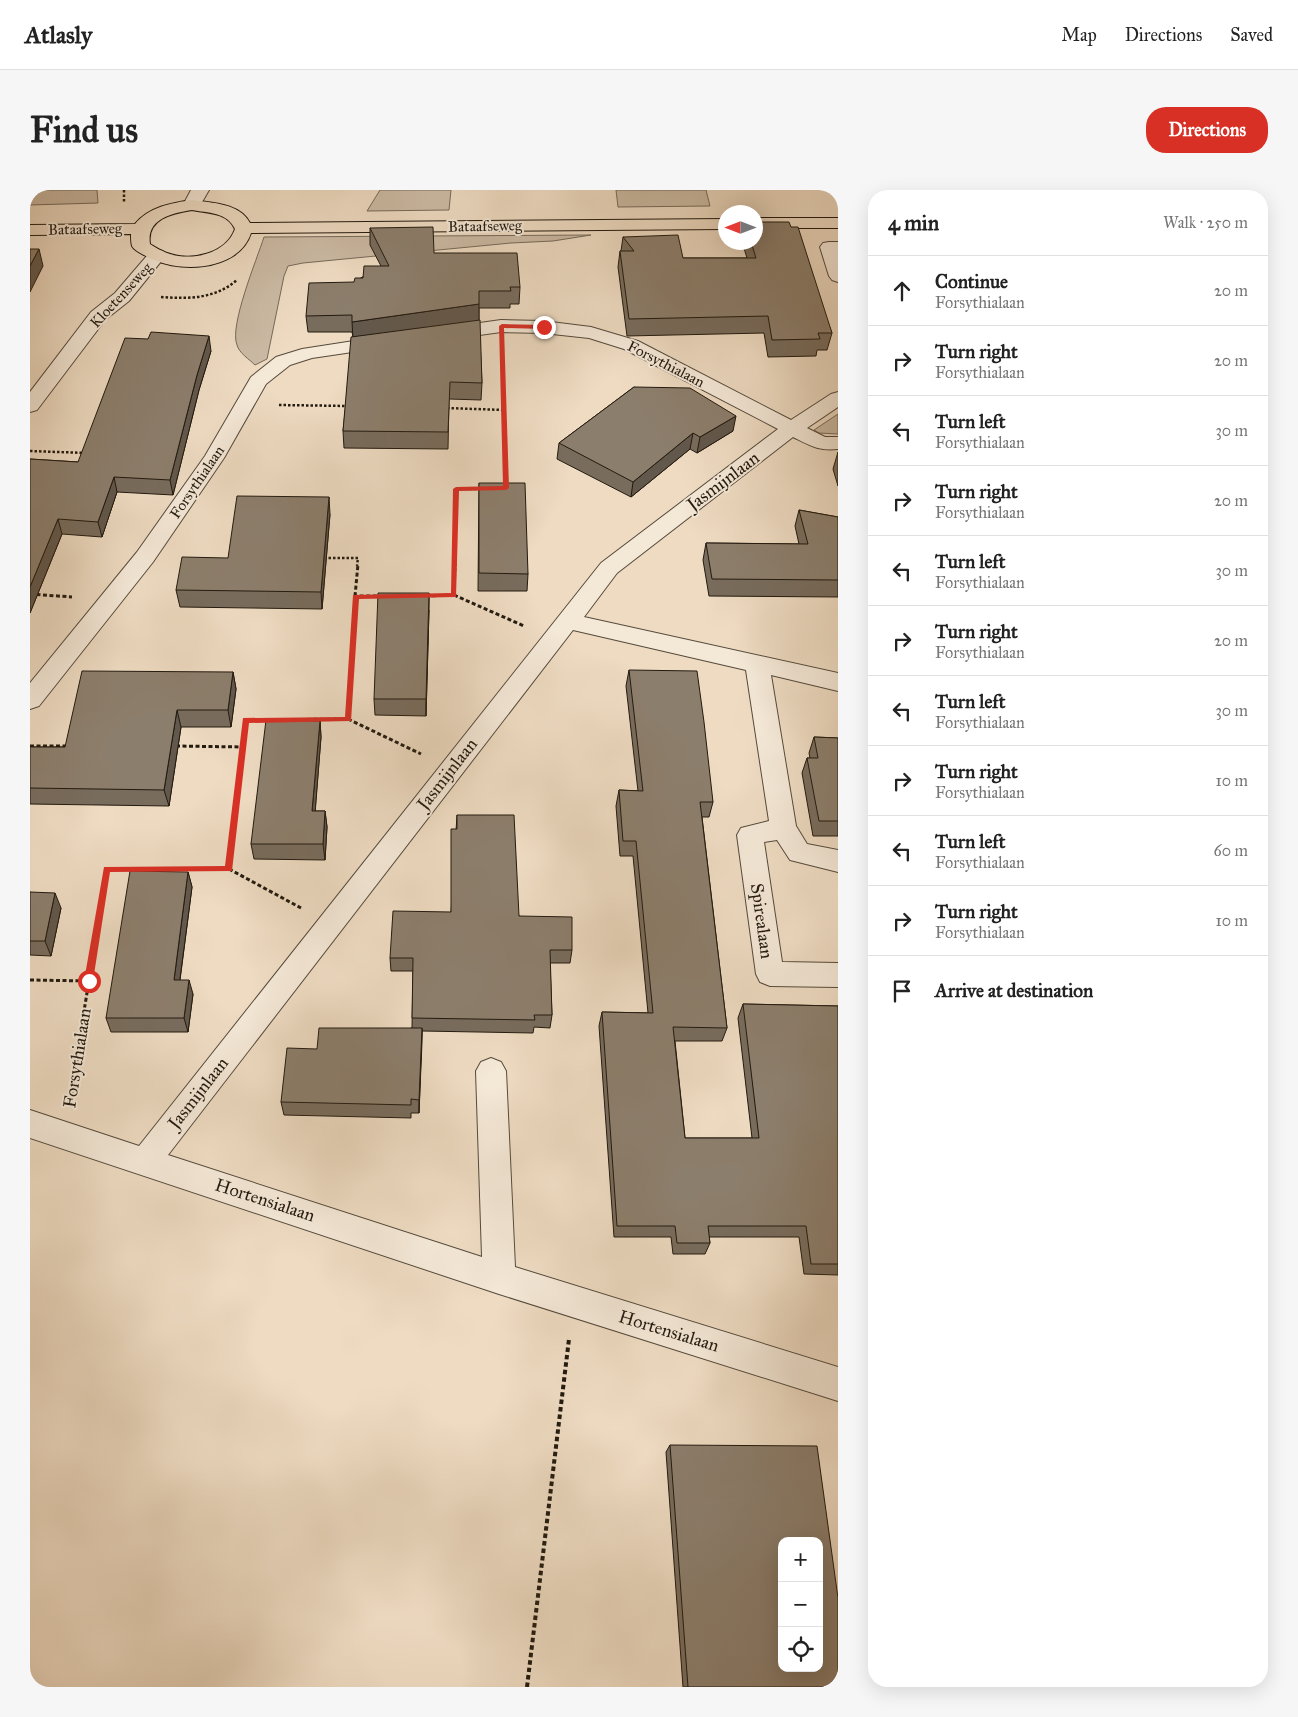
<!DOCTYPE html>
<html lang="en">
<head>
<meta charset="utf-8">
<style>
	body { margin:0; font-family:"IM FELL Great Primer",serif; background:#f6f6f6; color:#222 }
	.controls { position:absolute; right:15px; bottom:15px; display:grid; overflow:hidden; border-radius:10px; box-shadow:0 5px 20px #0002 }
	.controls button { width:45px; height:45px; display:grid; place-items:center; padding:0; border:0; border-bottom:1px solid #e0e0e0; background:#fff; color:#222; font:25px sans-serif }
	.compass { position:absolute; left:688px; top:15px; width:45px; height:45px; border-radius:50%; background:#fff; box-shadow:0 5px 20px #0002; rotate:270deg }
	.stop { position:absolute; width:15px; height:15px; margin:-11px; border:4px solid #d93025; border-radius:50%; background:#fff }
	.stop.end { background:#d93025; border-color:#fff; box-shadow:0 1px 5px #0008 }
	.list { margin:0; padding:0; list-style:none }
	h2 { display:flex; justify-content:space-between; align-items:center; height:65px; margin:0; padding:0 20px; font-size:21px }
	h2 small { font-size:16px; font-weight:400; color:#767676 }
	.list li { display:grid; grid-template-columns:32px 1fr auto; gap:15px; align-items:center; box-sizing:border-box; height:70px; padding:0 20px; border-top:1px solid #e0e0e0 }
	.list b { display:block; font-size:19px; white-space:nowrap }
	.list p { margin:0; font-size:16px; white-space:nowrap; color:#767676 }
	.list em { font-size:16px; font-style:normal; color:#767676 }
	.icon { flex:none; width:28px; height:28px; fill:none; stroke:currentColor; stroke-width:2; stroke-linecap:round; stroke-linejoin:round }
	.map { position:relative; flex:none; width:808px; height:1497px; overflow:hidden; border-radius:20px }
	header { display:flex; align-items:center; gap:30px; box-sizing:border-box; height:70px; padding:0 25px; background:#fff; border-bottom:1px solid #e0e0e0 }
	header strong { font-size:24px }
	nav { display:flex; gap:28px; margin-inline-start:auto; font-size:18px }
	.intro { display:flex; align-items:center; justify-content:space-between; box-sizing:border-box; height:120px; padding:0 30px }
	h1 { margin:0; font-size:35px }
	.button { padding:12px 22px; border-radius:20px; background:#d93025; color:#fff; font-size:18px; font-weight:700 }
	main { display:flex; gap:30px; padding:0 30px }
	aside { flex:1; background:#fff; border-radius:20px; box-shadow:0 5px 20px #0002 }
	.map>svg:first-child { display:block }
	.green { fill:#cbbaa4; stroke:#766a5a }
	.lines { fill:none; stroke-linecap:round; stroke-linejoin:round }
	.minor-casing { stroke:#554a3c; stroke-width:2 }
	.major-casing { stroke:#221a0f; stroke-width:2 }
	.path-far2 { stroke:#221a0f; stroke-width:2.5; stroke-dasharray:2.5 2; stroke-linecap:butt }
	.path-far1 { stroke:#221a0f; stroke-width:3; stroke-dasharray:4 2.5; stroke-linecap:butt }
	.path { stroke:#221a0f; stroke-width:4; stroke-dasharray:4.5 3; stroke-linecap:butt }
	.minor { fill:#f4e8d7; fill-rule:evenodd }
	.major { fill:#eedbc2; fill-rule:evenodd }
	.wall { fill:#786c5d; stroke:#221a0f }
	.shaded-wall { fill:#62584c; stroke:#221a0f }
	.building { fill:#8c7e6c; stroke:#221a0f; fill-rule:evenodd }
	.route { fill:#d93025 }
	.labels { text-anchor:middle; stroke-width:4; stroke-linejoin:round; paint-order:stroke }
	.far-street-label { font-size:15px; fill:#221a0f; stroke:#f4e8d7 }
	.street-label { font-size:18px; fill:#221a0f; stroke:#f4e8d7 }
</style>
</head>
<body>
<header>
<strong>Atlasly</strong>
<nav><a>Map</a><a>Directions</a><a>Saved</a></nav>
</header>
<div class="intro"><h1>Find us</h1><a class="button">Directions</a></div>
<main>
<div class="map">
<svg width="808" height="1497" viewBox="0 0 808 1497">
	<rect width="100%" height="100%" fill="#eedbc2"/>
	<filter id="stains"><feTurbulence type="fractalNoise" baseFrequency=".004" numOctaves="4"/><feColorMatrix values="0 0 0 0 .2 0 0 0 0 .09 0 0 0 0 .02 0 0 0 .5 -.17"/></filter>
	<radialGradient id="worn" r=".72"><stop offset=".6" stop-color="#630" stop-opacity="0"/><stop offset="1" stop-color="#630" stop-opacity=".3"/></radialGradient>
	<g class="green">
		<path d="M0,0h67l1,13 -68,2z"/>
		<path d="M350,0h71l-2,20 -82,1z"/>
		<path d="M586,0h90l4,16 -92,1z"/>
		<path d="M561,45l-38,6 -42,2 -208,20 -15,3 -4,10 -17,83 -12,6c-6,-6 -16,-12 -18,-20 -8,-19 20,-86 27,-108z"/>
		<path d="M808,224v20l-19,-1 -5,-3z"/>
	</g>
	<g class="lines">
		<defs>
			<g id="minor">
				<path d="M161,0h18l-11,19 -6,1 -6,-1 -3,-4z"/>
				<path d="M799,52h9v40l-6,-2 -3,-4 -9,-29 3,-4z"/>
				<path d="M127,60l6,1 3,4 -3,4 -34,42 -24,19 -68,90 -7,2v-20l61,-80 24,-19 36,-42z"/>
				<path d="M471,130l42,1 48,6 47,14 153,79 40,-26 7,-2v15l-31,21 18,9h13v12c-20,2 -27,-3 -45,-12l-176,136 -33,44 254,56v18l-67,-16 25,151 11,18 31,6v22l-48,-12 -13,-20 -13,2 18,120 56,1v24l-68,-1 -10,-4 -4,-8 -19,-139 4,-7 28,-7 -23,-151 -173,-40 -405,525 314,102 -6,-186 5,-9 10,-4 10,4 5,9 9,196 323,100v34l-339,-107 -469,-156v-28l109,36 462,-583 177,-134 -154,-80 -35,-11 -46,-5 -42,-1 -57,8 -7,-2 -3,-4 3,-4 7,-2z"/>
				<path d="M356,146l7,2 3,4 -3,4 -81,12 -22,7 -24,19 -42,74 -71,104 -114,144 -9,3v-26l107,-131 68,-96 46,-79 25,-20 26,-8z"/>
			</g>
			<g id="major">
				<path d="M162,10c20,3 48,3 58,23l476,-4v10l-475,4c-13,40 -77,41 -107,22 -4,-2 -10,-5 -12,-9 -1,-3 -1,-8 -1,-12l-101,1v-10l105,-1c14,-17 36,-21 57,-24zM162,20c16,3 35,2 43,19 -9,25 -44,33 -68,24 -6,-2 -12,-6 -17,-9 -4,-25 22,-31 42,-34z"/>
				<rect x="726" y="28" width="82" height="10"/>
			</g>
		</defs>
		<use href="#minor" class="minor-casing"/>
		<use href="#major" class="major-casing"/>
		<g class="path-far2">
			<path d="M94,0v13"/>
			<path d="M131,107c28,2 54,2 76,-17"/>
			<path d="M472,163l4,133"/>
			<path d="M249,215l69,1"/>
			<path d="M417,218l57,2"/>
			<path d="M0,261l56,2"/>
			<path d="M294,368h34l-1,8"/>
			<path d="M425,376l1,-77h26"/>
		</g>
		<g class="path-far1">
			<path d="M0,404l42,3"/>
			<path d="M424,405l70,31"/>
			<path d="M325,406l3,-32"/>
			<path d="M395,406l29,-1 1,-31"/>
			<path d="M318,529l73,35"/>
			<path d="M0,556h39"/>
			<path d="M146,556l67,1"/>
			<path d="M199,679l72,39"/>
			<path d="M0,790l59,1 17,-112h123l16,-149 103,-1 7,-123h26"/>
			<path d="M47,863l12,-72"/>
		</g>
		<g class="path">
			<path d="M40,910l8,-48"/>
			<path d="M497,1497l42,-348"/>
		</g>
		<use href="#minor" class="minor"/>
		<use href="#major" class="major"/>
	</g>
	<g class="wall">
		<path d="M761,37l41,106 -5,17h-10l-1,6 -48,1 -4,-24 -137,3 -9,-69 2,-16h1l2,-14 60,21h64l-5,-16h14z"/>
		<path d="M340,38l150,59 -1,17h-9v4h-31v12l3,63 -1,17 -32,-1 -1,50 -104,-1 -1,-17 10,-94 -1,-5h-44l-2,-16 48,-34 27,-16 -11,-21z"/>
		<path d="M181,161l-12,39 -26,105 -56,-3 -15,45 -40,-3 -32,79v-154l48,3z"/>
		<path d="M604,197l99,44 -36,22 -7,-4 -59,48 -74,-38 2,-16z"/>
		<path d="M808,262v34l-5,-17z"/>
		<path d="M449,293l49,91 -1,17h-49z"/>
		<path d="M769,320l39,7v80l-129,-1 -6,-36 3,-17 93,1 -4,-18z"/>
		<path d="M300,324l-8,95 -142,-2 -4,-17z"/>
		<path d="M399,420l-3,106 -51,-1 -1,-16z"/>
		<path d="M599,480l84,132 -4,15h-7l25,211 -5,13h-47l10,97h67l-14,-120 5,-14 95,2v269l-34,-1 -5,-37h-90l1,6 -5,11h-32l-2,-17h-57l-15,-211 3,-14 46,1 -15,-157h-13l-4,-50 3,-16 19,1 -12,-105z"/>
		<path d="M203,482l3,17 -5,38h-50l-12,79 -139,-2v-57h35z"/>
		<path d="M290,531l1,16 -6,74h10l2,16 -2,33 -71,-1 -3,-15z"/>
		<path d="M784,547l24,1v98h-25l-11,-63 5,-15h3l-1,-5z"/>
		<path d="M427,625l62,101 53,34 -2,13h-20l2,52 -2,13 -16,-1 -1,6 -111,-2 -3,82h-8v5l-127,-3 -3,-13 36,-53 95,-21 1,-57h-22l-1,-13 61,-46z"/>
		<path d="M158,682l4,15 -12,93 13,14 -5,38h-77l-5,-14z"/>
		<path d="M0,702l31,16 -10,48 -21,-1z"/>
		<path d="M640,1255l168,242h-155l-17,-235z"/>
	</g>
	<g class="shaded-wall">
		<path d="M9,59l4,17 -13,26v-26z"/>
		<path d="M449,114v17l-126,18 -1,-17z"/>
		<path d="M179,146l2,15 -12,39 -26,105 -3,-15 27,-105z"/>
		<path d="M706,226l-3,15 -36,22 3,-16z"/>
		<path d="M663,243l-3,16 -59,48 2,-15z"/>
		<path d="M84,287l3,15 -15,45 -4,-15z"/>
		<path d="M299,307l1,17 -8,95 -1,-17z"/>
		<path d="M28,329l4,15 -32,79v-26z"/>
		<path d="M399,403v17l-3,106v-17z"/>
		<path d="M203,482l3,17 -5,38 -3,-17z"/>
		<path d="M147,520l4,17 -12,79 -5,-16z"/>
		<path d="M290,531l1,16 -7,90 -2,-16z"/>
		<path d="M295,621l2,16 -2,33 -2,-16z"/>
		<path d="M158,682l4,15 -14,107 -4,-14z"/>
		<path d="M25,703l6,15 -10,48 -6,-15z"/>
		<path d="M159,790l4,14 -5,38 -4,-14z"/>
		<path d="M392,838v14l-3,71v-13z"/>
	</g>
	<g class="building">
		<path d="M726,32h33l2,5h7l34,106h-14l2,6 -48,1 -4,-24 -139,3 -9,-68h14l-11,-14 55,-2 5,23h73l-5,-16h5z"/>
		<path d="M403,37l1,26h83l3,34h-10l1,4h-32v13l-127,18v-7l-46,1 3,-33 45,-1 1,-4h8l1,-12h25l-19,-38z"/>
		<path d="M0,59h9l-9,17z"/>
		<path d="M450,130l2,63 -32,-1 -2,50 -105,-1 8,-94z"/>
		<path d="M121,142l58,4 -12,39 -27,105 -56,-3 -16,45 -40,-3 -28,68v-128l48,3 47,-124 23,1z"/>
		<path d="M604,197l56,1 46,28 -36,21 -7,-4 -60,49 -74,-39z"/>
		<path d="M449,293h46l3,91 -49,-1z"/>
		<path d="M207,306l92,1 -8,95 -145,-2 6,-33 46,1z"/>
		<path d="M769,320l39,7v63l-126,-1 -6,-36 102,1z"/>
		<path d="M348,403h51l-3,106h-52z"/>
		<path d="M599,480l68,1 7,51 9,80h-13l27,226 -54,-1 12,111h74l-16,-134 95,2v258h-27l-5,-38h-98l2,17h-33l-2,-17h-58l-15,-214 51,1 -17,-172h-13l-4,-51 24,1z"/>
		<path d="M52,481l151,1 -5,38h-51l-13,80 -134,-2v-41h35z"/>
		<path d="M236,530l54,1 -8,90h13l-2,33h-72z"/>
		<path d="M784,547l24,1v83h-19l-12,-63h11z"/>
		<path d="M427,625h57l5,101 53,1v33h-22l2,65h-18l1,5 -123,-2 1,-60h-23l3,-47 58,1v-83h6z"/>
		<path d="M100,681l58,1 -14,108h15l-5,38h-78z"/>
		<path d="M0,702l25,1 -10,48h-15z"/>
		<path d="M289,838h103l-3,72 -8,-1v6l-130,-3 6,-54 30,1z"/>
		<path d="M640,1255l147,1 21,152v89h-150zM752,1351h37v127h-37z"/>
	</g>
	<path class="route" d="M472,134l42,1 2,2 -2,2 -40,-1 5,160 -3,2 -47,1 -3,106 -97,2 -8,122 -102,2 -17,148 -122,1 -17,109 -1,3h-6l-2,-3 20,-114 121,-1 18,-148 102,-1 8,-122 98,-2 2,-104 3,-2 47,-1 -4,-160z"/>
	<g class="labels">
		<g class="far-street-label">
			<text transform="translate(455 36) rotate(-1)" y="5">Bataafseweg</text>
			<text transform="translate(55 39) rotate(-1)" y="5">Bataafseweg</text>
			<text transform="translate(91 105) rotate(-47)" y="5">Kloetenseweg</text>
			<text transform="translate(636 174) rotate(27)" y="5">Forsythialaan</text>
			<text transform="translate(167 292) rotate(-56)" y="5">Forsythialaan</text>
		</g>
		<g class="street-label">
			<text transform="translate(693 291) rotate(-37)" y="6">Jasmijnlaan</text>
			<text transform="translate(417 584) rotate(-52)" y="6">Jasmijnlaan</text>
			<text transform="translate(732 731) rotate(82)" y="6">Spirealaan</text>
			<text transform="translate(47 868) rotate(-81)" y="6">Forsythialaan</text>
			<text transform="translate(168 903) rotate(-52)" y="6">Jasmijnlaan</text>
			<text transform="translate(235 1010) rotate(18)" y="6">Hortensialaan</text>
			<text transform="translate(639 1141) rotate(17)" y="6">Hortensialaan</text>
		</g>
	</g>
	<rect width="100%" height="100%" filter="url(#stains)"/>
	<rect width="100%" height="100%" fill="url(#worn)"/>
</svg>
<div class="controls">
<button>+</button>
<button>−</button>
<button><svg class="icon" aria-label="locate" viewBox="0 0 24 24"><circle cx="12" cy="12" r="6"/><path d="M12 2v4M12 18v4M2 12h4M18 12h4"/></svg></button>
</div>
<svg class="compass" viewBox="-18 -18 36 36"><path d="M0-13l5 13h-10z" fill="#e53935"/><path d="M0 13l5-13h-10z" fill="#767676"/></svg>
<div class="stop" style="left:59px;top:791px"></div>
<div class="stop end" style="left:514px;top:137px"></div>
</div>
<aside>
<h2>4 min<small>Walk · 250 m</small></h2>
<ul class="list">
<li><svg class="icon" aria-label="ahead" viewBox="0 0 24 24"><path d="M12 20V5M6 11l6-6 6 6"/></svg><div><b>Continue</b><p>Forsythialaan</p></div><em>20 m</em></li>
<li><svg class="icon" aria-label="right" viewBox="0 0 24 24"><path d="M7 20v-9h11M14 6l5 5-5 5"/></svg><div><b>Turn right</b><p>Forsythialaan</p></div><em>20 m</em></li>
<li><svg class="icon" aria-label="left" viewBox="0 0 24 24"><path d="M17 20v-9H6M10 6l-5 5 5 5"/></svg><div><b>Turn left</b><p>Forsythialaan</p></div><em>30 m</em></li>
<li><svg class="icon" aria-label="right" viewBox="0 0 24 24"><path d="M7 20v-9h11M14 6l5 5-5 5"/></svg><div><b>Turn right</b><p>Forsythialaan</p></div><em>20 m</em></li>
<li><svg class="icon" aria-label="left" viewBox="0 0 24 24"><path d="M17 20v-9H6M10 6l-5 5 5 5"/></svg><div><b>Turn left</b><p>Forsythialaan</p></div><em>30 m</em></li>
<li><svg class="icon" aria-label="right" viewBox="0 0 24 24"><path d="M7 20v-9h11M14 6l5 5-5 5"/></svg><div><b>Turn right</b><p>Forsythialaan</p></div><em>20 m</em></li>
<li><svg class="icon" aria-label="left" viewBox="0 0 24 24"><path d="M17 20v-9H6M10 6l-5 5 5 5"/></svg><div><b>Turn left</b><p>Forsythialaan</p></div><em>30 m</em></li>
<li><svg class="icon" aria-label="right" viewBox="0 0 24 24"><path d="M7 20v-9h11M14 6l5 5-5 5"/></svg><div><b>Turn right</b><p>Forsythialaan</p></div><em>10 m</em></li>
<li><svg class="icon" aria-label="left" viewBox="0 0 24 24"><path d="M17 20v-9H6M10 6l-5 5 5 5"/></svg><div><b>Turn left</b><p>Forsythialaan</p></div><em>60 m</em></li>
<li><svg class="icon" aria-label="right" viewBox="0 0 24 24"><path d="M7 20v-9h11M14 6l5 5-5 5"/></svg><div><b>Turn right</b><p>Forsythialaan</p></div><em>10 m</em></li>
<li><svg class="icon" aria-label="arrive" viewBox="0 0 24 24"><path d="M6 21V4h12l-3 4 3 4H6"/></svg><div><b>Arrive at destination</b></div></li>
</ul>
</aside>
</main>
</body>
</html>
